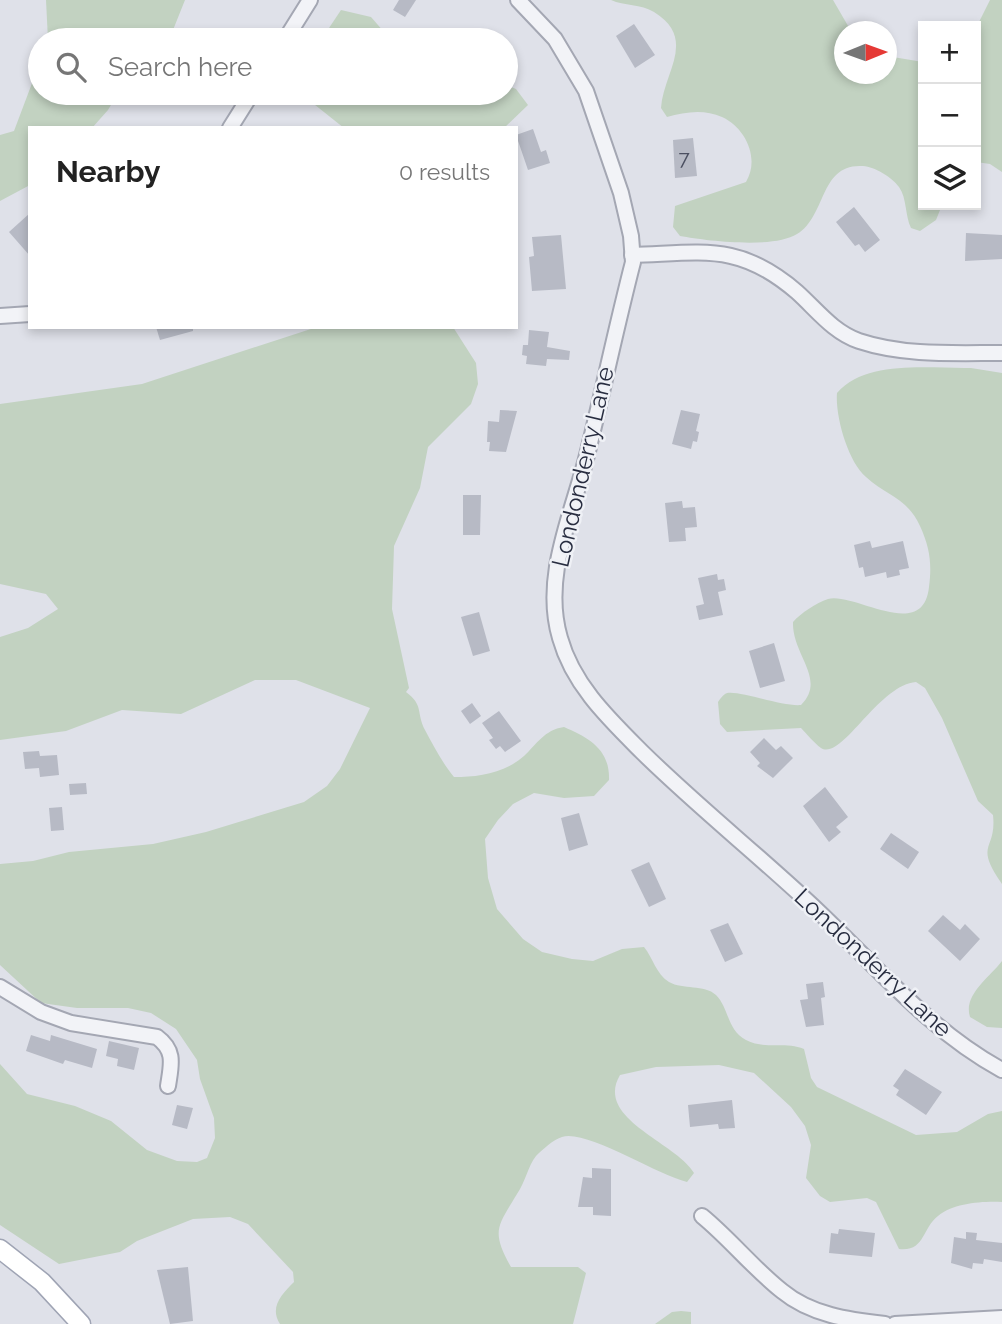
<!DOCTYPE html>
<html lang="en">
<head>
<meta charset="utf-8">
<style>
	body { margin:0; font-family:Raleway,sans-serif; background:#f6f6f6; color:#222 }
	.controls { position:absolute; right:21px; top:21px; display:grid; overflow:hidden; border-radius:0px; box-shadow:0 4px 10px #0003 }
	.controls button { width:63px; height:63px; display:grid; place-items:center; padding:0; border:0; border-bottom:2px solid #e0e0e0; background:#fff; color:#222; font:35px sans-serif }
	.compass { position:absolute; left:834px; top:21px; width:63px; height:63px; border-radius:50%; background:#fff; box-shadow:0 4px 10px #0003; rotate:89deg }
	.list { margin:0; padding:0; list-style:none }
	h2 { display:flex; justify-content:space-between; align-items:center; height:91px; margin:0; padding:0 28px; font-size:30px }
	h2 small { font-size:23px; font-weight:400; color:#767676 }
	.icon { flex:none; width:38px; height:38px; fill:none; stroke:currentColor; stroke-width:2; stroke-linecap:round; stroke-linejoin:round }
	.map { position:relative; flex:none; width:1002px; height:1324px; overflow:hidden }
	.search { position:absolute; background:#fff; box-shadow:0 4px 10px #0003; left:28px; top:28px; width:490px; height:77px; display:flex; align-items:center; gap:18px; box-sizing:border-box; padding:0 24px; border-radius:38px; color:#767676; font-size:26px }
	.panel { position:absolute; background:#fff; box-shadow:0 4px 10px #0003; left:28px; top:126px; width:490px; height:203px; border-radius:0px }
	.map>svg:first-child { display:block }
	.green { fill:#c2d2c1 }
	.building { fill:#b7bac5 }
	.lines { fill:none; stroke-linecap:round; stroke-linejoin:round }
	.minor-casing { stroke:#a4a7b3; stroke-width:18 }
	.major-casing { stroke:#9fa4b4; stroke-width:21 }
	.minor { stroke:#f2f3f7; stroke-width:14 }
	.major { stroke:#fff; stroke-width:18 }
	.labels { text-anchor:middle; stroke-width:5; stroke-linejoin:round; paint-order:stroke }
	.number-label { font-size:21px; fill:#4c5061 }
	.street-label { font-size:24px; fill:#282d40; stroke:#eff1f6 }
</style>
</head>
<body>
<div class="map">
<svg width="1002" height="1324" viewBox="0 0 1002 1324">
	<rect width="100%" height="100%" fill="#dfe1e9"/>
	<g class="green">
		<path d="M46,0h139l-16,40h-121z"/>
		<path d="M611,0h222l18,31 -7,1v42h42l1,-18 36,6v143h19l-6,15 -16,11 -9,-3c-6,-12 -4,-30 -12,-41 -7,-10 -24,-20 -36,-21 -44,-3 -36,50 -66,68 -24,15 -89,7 -117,2l-7,-9 2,-21 71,-24c14,-23 0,-54 -24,-65 -18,-8 -37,-5 -55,0l-6,-9c2,-35 37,-69 -7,-96 -13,-8 -30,-6 -43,-12z"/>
		<path d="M990,0h12v172l-12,-8 -14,-2v-134z"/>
		<path d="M341,10l30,7 20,23h-70z"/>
		<path d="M40,62v31h78l-10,17 -16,18h-62v57l-30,16v-66l14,-4z"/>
		<path d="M506,85l10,4 12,16 -24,23h-160l-44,-35h124l3,5 18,6 26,-11h35z"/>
		<path d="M317,327h136l23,36 2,21 -7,20 -43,43 -8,41 -26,58 -2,63 17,79 -3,4c18,13 10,21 19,38 8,15 18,34 29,47 24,0 51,-4 70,-21 13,-12 20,-26 40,-29 25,11 46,22 45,53l-15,16 -30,2 -30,-5 -21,11 -15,16 -13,19 3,39 9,31 26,30 19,13 30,7 21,2 29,-12 22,-2c9,11 12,27 25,35 14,8 35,2 47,13 13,13 11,35 30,45 19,10 39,1 58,9l7,29 6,9 99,48 41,-3 31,-18 14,-3v91c-19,-1 -49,1 -64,14 -16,12 -13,36 -39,33l-23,-47 -9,-4 -37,4 -10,-6 -14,-18 5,-33 -6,-19 -14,-19 -37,-34 -35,-8 -63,2 -36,8c-26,44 56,67 74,98l-7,9c-30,-7 -101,-53 -125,-45 -8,2 -20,13 -26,19 -8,10 -11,27 -19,38 -20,33 -26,37 -6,73h67l8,6 -13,51h-293c-11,-17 2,-30 14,-42l-1,-10 -45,-48 -18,-7 -37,2 -56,22 -17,11 -61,12 -59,-39v-161l27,30 48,12 36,15 36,29 30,11 20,1 10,-4 8,-20 -1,-20 -14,-39 -3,-19 -21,-31 -25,-16 -23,-5h-51l-36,-5 -41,-38v-101l33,-3 36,-9 84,-8 53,-12 98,-30 23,-16 13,-17 30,-61 -74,-28h-41l-74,34 -59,-4 -56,21 -66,9v-103l28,-9 30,-19 -12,-15 -46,-10v-180l142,-20z"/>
		<path d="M971,368l31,5v511c-29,-42 -5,-32 -9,-69l-15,-14 -36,-83 -17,-30 -9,-6c-38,3 -74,79 -95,66 -7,-5 -14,-14 -20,-20l-74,4 -7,-8 -2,-22c2,-3 4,-6 7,-8 8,-6 57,13 76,11 26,-26 -9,-50 -8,-83 8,-9 23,-19 35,-23 27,-7 95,44 101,-12 3,-23 1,-39 -9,-61 -14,-30 -34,-30 -54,-49 -18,-15 -31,-61 -29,-84 30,-34 93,-24 134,-25z"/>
		<path d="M1002,961v67l-15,-1 -17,-10c-7,-22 19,-39 32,-56z"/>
		<path d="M681,1311l10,1v12h-36l17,-12z"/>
	</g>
	<g class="building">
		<path d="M399,0h17l-11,17 -12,-7z"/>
		<path d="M634,24l21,31 -20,13 -19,-32z"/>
		<path d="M533,129l8,23 5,-2 4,13 -22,7 -12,-35z"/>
		<path d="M693,138l4,38 -22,2 -2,-38z"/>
		<path d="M854,207l26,33 -15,12 -6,-8 -4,2 -19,-24z"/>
		<path d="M30,213v43l-21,-24z"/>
		<path d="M966,233l36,2v24l-37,2z"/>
		<path d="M561,235l5,54 -34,2 -3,-34 5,-1 -2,-19z"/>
		<path d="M156,327h37v4l-33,9z"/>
		<path d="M529,330l20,2 -2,15 23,4 -1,9 -22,-1 -1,7 -20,-2 1,-8 -5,-1 1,-10h5z"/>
		<path d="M500,410l17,1 -11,41 -17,-1 1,-9h-3l1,-21 11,1z"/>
		<path d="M681,410l19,4 -4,17 3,1 -2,10 -4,-1 -2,8 -19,-5z"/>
		<path d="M463,495h18l-1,40h-17z"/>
		<path d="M682,501l1,7 12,-1 2,20 -12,1 1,13 -17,1 -4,-39z"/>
		<path d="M870,541l2,7 31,-7 6,27 -10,2 1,5 -13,3 -1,-6 -21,5 -2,-10 -4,1 -5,-23z"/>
		<path d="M717,574l1,6 6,-1 2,11 -8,2 5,23 -24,5 -3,-14 8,-2 -6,-26z"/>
		<path d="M479,612l11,39 -17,5 -12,-39z"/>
		<path d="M774,643l11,38 -25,7 -11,-37z"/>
		<path d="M472,703l9,13 -11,8 -9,-13z"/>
		<path d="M499,711l22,30 -16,11 -5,-6 -4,3 -7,-9 4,-2 -11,-15z"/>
		<path d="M764,738l12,12 5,-4 12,12 -20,20 -16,-12 3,-3 -10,-11z"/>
		<path d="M39,751l1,5 17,-1 2,20 -19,2 -1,-9 -14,1 -2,-17z"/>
		<path d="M86,783l1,11 -17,1 -1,-11z"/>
		<path d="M825,787l23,30 -12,10 5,5 -12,10 -26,-36z"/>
		<path d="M62,807l2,23 -13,1 -2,-23z"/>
		<path d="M579,813l9,32 -19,6 -8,-33z"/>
		<path d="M891,833l28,19 -11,17 -28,-20z"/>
		<path d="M649,862l17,37 -17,8 -18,-37z"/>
		<path d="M943,915l17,15 5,-6 15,15 -20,22 -32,-30z"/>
		<path d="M728,923l15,31 -18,8 -15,-32z"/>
		<path d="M823,982l2,15 -4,1 3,27 -18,2 -6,-27 8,-1 -2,-15z"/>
		<path d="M31,1035l19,6 1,-6 46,14 -5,19 -27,-8 -2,4 -37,-13z"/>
		<path d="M109,1041l30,7 -5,22 -17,-4 1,-7 -12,-3z"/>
		<path d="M905,1069l37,23 -16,23 -30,-20 3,-5 -6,-4z"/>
		<path d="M732,1100l3,28 -16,1 -1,-5 -28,3 -2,-22z"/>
		<path d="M177,1105l16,3 -6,21 -15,-4z"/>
		<path d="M592,1168l19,1v47l-18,-1v-8h-15l5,-30 9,1z"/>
		<path d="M839,1229l36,4 -3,24 -43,-4 2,-20 7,1z"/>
		<path d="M966,1232l11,1 -1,7 26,3v19l-18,-3 -1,5 -10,-1 -1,6 -21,-6 3,-26 12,2z"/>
		<path d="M188,1267l5,54 -23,3 -13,-54z"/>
	</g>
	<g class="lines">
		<defs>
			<g id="minor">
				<path d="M518,0l37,39 31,52 35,102 10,43 2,26c-16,62 -29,124 -44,185 -14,62 -48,127 -29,191 13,47 49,81 82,114 57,56 119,105 177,160 58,55 111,119 183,158"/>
				<path d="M285,40l25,-40"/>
				<path d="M230,128l22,-35"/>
				<path d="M632,255c71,-2 107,-13 165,37 20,18 36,40 62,49 45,15 96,12 143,12"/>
				<path d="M0,316l30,-2"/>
				<path d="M0,987l41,25 30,11 86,14c19,14 14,28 11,49"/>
				<path d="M702,1216c28,23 51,52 80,75 29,24 67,29 103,33"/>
				<path d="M895,1324l107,-6"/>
			</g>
			<path id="major" d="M0,1249l42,33 39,42"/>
		</defs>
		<use href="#minor" class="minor-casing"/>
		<use href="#major" class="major-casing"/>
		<use href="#minor" class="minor"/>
		<use href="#major" class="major"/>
	</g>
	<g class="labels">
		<g class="number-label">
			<text x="684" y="165">7</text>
		</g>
		<g class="street-label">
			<text transform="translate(583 467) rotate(-77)" y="8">Londonderry Lane</text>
			<text transform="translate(873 963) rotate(43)" y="8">Londonderry Lane</text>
		</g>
	</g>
</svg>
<div class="controls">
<button>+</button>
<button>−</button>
<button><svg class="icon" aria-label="layers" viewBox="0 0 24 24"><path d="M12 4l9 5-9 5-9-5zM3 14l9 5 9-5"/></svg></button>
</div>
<svg class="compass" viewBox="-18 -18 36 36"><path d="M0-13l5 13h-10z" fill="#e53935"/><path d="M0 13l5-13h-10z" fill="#767676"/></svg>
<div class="search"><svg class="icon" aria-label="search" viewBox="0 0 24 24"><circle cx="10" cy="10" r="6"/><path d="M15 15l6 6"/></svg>Search here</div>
<section class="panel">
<h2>Nearby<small>0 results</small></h2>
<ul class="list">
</ul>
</section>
</div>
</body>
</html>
